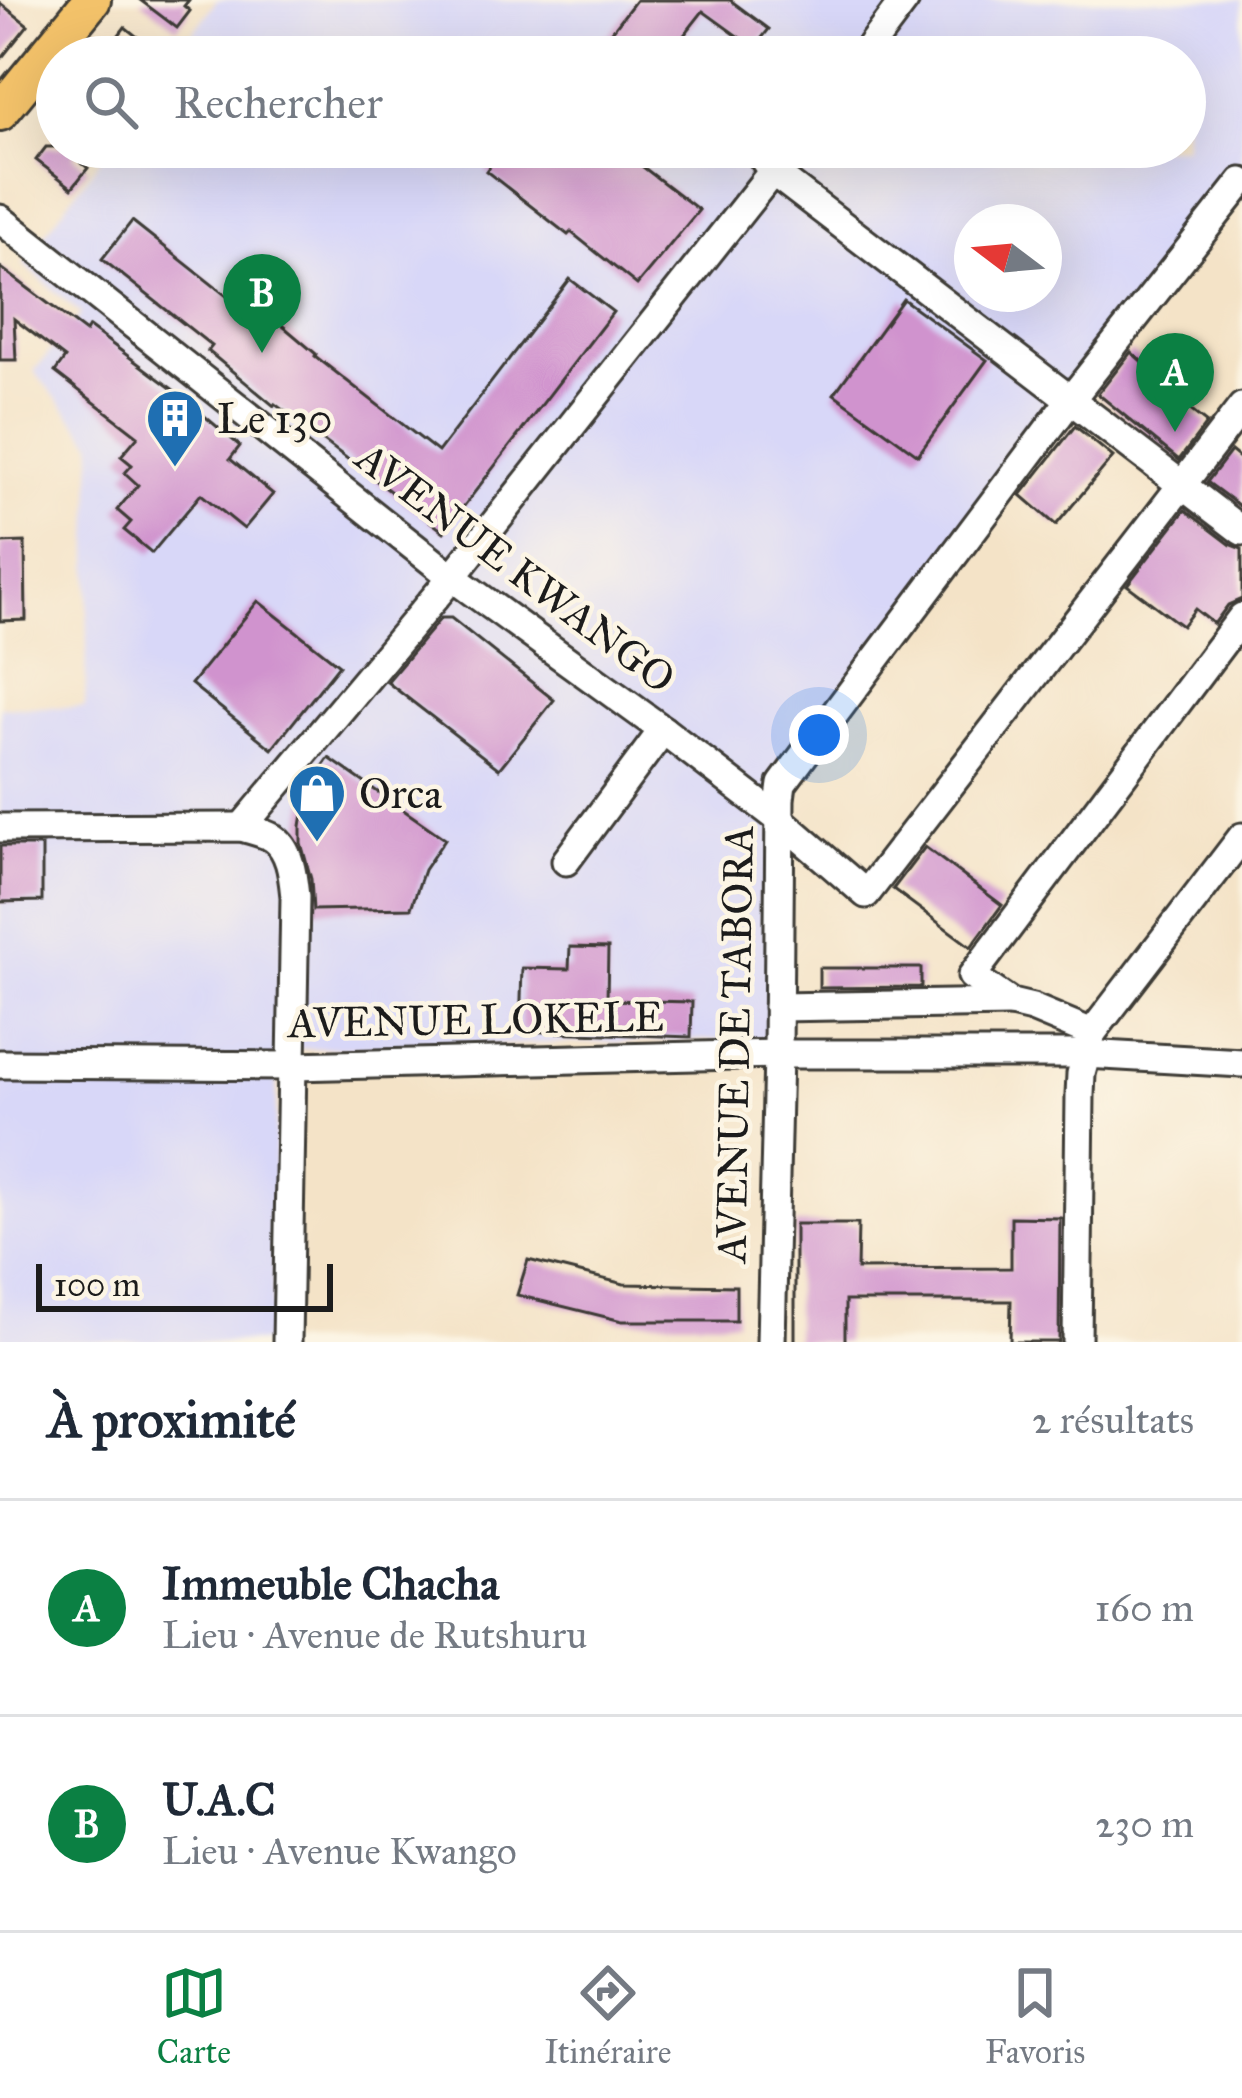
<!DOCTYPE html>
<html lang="fr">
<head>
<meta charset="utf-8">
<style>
	body { margin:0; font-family:"IM FELL Great Primer",serif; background:#f6f6f7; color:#1f2937 }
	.compass { position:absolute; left:954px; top:204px; width:108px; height:108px; border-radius:50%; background:#fff; box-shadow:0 12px 48px #0002; rotate:286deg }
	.scale { position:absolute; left:36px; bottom:30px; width:297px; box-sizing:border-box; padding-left:12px; border:6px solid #1c1c1c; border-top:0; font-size:33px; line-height:42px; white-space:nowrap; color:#1c1c1c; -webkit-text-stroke:9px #fcf5e5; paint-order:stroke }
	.you { position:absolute; left:819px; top:735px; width:42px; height:42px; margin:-30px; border:9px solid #fff; border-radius:50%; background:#1a73e8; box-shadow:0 0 0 18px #1a73e833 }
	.badge { display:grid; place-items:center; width:78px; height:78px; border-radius:50%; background:#0b8043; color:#fff; font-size:39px; font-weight:700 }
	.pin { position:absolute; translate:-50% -99px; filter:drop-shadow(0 3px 6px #0008) }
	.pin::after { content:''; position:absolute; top:63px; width:42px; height:36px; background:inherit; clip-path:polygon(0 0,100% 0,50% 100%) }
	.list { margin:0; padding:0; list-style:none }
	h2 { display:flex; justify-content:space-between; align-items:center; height:156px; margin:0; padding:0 48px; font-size:51px }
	h2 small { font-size:39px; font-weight:400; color:#747a83 }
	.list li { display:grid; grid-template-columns:78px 1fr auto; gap:36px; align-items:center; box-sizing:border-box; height:216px; padding:0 48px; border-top:3px solid #e0e1e3 }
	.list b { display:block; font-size:45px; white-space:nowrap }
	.list p { margin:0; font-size:39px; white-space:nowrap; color:#747a83 }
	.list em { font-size:39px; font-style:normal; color:#747a83 }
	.icon { flex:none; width:66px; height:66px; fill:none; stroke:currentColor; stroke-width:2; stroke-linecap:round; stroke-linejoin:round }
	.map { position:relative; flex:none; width:1242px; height:1342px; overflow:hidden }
	.search { position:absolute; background:#fff; box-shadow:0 12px 48px #0002; left:36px; right:36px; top:36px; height:132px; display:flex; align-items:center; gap:30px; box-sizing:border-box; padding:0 42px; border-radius:66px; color:#747a83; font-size:45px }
	.sheet { height:588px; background:#fff }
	nav { display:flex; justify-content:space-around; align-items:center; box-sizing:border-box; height:168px; border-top:3px solid #e0e1e3; background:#fff; font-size:33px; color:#747a83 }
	nav a { display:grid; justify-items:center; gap:6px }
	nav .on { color:#0b8043 }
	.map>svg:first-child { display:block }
	.built { fill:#d8d7f8; fill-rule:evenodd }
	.building { fill:#d093ce }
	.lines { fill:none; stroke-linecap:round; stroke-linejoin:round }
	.minor-casing { stroke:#3c3a36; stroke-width:33 }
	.major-casing { stroke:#3c3a36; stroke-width:42 }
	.minor { stroke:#fff; stroke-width:27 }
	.major { stroke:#f3c26a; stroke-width:36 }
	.labels { text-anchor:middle; stroke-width:9; stroke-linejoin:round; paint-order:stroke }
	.poi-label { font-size:42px; fill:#1c1c1c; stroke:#fcf5e5; text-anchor:start }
	.street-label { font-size:42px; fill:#1c1c1c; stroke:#fcf5e5 }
</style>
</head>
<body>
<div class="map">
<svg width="1242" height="1342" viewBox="0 0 1242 1342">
	<rect width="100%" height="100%" fill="#fcf5e5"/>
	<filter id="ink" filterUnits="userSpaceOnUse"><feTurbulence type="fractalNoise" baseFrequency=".00833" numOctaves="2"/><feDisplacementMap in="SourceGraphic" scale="24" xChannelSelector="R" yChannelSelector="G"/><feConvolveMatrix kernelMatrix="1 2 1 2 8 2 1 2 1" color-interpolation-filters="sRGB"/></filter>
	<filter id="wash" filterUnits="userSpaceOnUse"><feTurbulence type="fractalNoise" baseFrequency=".004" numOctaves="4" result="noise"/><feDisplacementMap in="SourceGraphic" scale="48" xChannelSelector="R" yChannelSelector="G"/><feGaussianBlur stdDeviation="2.7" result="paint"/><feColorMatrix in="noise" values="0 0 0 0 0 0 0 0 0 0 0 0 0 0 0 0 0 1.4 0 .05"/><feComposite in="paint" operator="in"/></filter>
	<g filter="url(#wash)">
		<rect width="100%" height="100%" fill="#f4e3c7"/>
		<path class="built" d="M217,0h1025v179l-468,605 -6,255 -491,10 -5,293h-272v-635h85l8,-264 -59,-72 47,-57 -58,-50 86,-117h1076v-90h-1010zM972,222h72v72h-72z"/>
		<g id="blocks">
			<g class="building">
				<path d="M140,0h49l-5,6 6,5 -13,17z"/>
				<path d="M636,0h94l39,29 -15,19 -51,-37 -36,46h-75z"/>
				<path d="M0,3l28,22 -28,35z"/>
				<path d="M125,27l37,30h-60z"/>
				<path d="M46,147h34l-7,9 15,12 -16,20 -36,-28z"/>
				<path d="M504,147h113l82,63 -62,75 -66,-53 -3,3 -82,-64z"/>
				<path d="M132,221l111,88 8,-10 65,55 -1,2 123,96 132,-173 43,33 -169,220 -169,-128 -1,2 -66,-55 4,-5 -110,-87z"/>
				<path d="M0,267l86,65 3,-5 86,64 65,55 -10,13 43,35 -29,35 -43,-35 -49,59 -28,-23 7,-8 -14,-12 21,-25 -13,-12 7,-8 -11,-9 17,-20 -83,-64 10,-14 -51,-39 2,41h-16z"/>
				<path d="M903,299l84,61 -69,95 -84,-61z"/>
				<path d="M1131,352l31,27 -5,5 50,39 -28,37 -81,-66z"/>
				<path d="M1075,426l38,31 -57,68 -35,-30z"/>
				<path d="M1231,451l11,9v48l-35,-26z"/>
				<path d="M1185,510l46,35 11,4v50l-14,6 -14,19 -19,-15 -13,17 -55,-41z"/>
				<path d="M25,542l1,78 -26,1v-78z"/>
				<path d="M258,601l81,64 -67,84 -81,-65z"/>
				<path d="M441,618h10l103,82 -55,69 -112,-87z"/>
				<path d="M329,758l116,81 -21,31 -13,38 -98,2 -2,-31 -10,-36v-17l6,-37z"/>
				<path d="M0,846h42v55l-42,1z"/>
				<path d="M925,847l77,58 -31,42 -78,-58z"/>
				<path d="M570,947l38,1 -1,52 85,2 -1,35 -171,-6 2,-63 47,1z"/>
				<path d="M819,968h102v19l-102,1z"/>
				<path d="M1011,1217l49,1 -1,124h-49l1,-41h-166v41h-50v-118h63l-1,45 154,-1z"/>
				<path d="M528,1260l96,24 112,2v35h-114l-105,-26z"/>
			</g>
		</g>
	</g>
	<g filter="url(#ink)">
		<use href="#blocks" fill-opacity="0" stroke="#3c3a36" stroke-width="3"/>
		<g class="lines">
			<defs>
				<g id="minor">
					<path d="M862,57l43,-57"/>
					<path d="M755,147l18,25 469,359"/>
					<path d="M0,219l452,358 211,153 116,89 87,75 376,-487"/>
					<path d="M242,827l210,-250 340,-430"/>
					<path d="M0,828l242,-1c9,3 23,6 31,11 18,12 20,40 22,59l-8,445"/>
					<path d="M566,861l97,-131"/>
					<path d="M778,1007l233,-4"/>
					<path d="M1092,1033l-60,-25 -21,-5 -39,-27 270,-359"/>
					<path d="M0,1064l294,2 484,-12h308l156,9"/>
					<path d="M771,1342l7,-288 2,-255 2,-15 289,-385 171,-217"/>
					<path d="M1077,1342l3,-247 1,-21 11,-41 150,-196"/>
				</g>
				<path id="major" d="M0,112l92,-112"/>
			</defs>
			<use href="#minor" class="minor-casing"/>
			<use href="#major" class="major-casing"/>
			<use href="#minor" class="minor"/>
			<use href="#major" class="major"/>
		</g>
	</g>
	<defs>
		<symbol id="building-pin" viewBox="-11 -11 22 30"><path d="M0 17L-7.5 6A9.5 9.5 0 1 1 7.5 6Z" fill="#1f6fb2" stroke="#fcf5e5"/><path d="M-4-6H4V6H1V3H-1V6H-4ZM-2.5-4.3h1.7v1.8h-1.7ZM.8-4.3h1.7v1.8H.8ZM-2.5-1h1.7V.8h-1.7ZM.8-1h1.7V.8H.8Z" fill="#fff"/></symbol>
		<symbol id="shop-pin" viewBox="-11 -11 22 30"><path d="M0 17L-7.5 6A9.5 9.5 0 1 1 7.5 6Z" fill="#1f6fb2" stroke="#fcf5e5"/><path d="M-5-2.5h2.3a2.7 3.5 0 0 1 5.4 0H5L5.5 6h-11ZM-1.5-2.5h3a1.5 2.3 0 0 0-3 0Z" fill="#fff"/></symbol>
	</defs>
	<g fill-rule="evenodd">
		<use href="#building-pin" x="142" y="385" width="66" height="90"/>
		<use href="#shop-pin" x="284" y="760" width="66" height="90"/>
	</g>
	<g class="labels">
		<g class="poi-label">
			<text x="217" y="433">Le 130</text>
			<text x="359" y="808">Orca</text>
		</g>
		<g class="street-label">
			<text transform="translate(516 567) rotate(37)" y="15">AVENUE KWANGO</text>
			<text transform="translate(476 1019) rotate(-1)" y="15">AVENUE LOKELE</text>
			<text transform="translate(734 1044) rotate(-89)" y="15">AVENUE DE TABORA</text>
		</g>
	</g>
</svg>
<svg class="compass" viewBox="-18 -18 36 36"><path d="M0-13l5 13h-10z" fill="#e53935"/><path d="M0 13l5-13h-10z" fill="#747a83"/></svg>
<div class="scale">100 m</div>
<div class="you"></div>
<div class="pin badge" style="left:1175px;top:432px">A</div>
<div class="pin badge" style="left:262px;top:353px">B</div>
<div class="search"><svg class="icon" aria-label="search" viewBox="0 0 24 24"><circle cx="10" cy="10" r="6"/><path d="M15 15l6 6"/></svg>Rechercher</div>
</div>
<section class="sheet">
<h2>À proximité<small>2 résultats</small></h2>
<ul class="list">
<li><span class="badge">A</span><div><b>Immeuble Chacha</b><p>Lieu · Avenue de Rutshuru</p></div><em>160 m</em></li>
<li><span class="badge">B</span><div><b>U.A.C</b><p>Lieu · Avenue Kwango</p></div><em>230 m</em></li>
</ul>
</section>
<nav>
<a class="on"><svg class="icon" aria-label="map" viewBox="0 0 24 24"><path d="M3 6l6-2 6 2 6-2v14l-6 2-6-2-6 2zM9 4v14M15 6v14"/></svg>Carte</a>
<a><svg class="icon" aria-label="directions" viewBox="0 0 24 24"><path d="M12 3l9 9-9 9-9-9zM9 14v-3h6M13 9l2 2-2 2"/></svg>Itinéraire</a>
<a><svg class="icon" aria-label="saved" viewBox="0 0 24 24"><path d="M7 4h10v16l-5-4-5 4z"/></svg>Favoris</a>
</nav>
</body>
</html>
